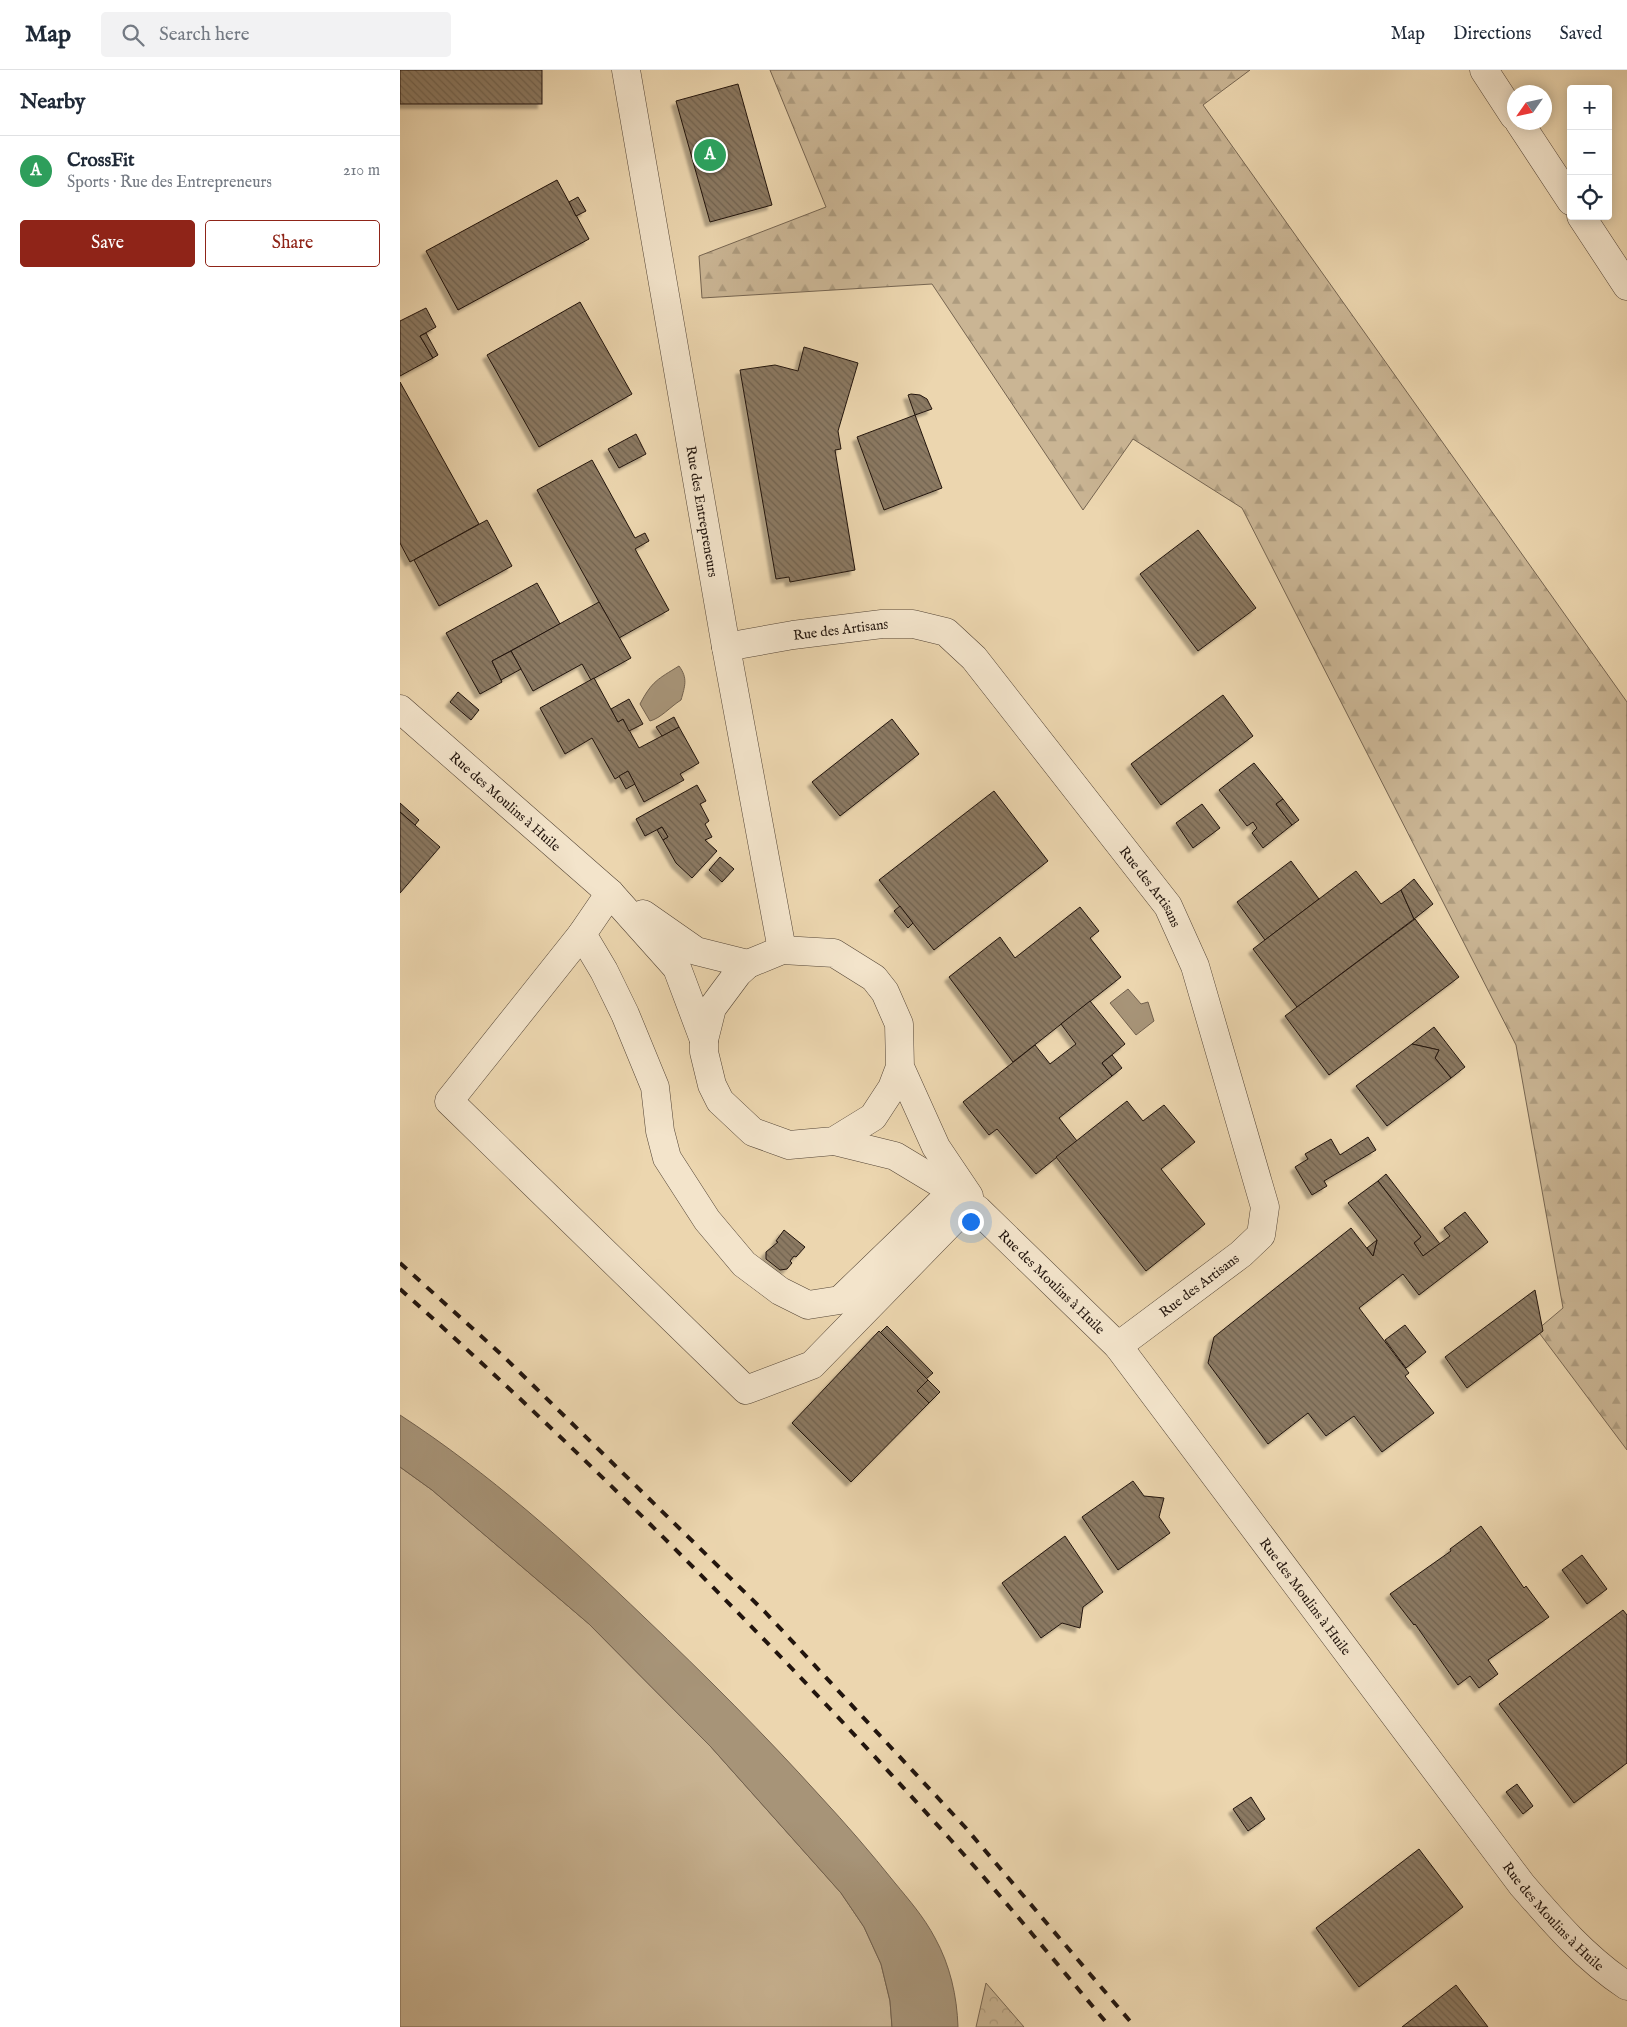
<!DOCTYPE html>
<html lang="en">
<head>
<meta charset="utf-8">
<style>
	body { margin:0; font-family:"IM FELL English",serif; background:#f2f2f3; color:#1f2937 }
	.controls { position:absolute; right:15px; top:15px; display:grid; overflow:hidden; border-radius:5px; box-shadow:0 2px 12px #0003 }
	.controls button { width:45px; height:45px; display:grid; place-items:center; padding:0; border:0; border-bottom:1px solid #e0e1e3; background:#fff; color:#1f2937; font:25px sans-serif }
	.compass { position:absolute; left:1107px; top:15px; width:45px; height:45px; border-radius:50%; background:#fff; box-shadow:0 2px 12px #0003; rotate:236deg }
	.you { position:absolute; left:570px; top:1151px; width:18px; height:18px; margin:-12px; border:4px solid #fff; border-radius:50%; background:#1a73e8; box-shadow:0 0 0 8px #1a73e833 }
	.badge { display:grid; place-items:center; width:32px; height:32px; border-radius:50%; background:#8f2418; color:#fff; font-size:16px; font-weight:700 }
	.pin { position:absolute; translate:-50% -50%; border:2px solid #fff; box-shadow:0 1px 5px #0006 }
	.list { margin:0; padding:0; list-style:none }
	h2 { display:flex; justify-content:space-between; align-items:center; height:65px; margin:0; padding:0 20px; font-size:21px }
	h2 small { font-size:16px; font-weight:400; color:#747a83 }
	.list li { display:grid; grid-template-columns:32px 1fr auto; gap:15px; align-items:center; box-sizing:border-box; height:70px; padding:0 20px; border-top:1px solid #e0e1e3 }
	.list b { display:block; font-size:19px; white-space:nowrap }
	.list p { margin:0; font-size:16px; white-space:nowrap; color:#747a83 }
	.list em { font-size:16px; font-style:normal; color:#747a83 }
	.actions { display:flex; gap:10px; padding:15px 20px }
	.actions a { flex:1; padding:11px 0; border:1px solid #8f2418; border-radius:5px; text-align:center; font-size:18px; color:#8f2418 }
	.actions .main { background:#8f2418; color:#fff }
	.icon { flex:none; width:28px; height:28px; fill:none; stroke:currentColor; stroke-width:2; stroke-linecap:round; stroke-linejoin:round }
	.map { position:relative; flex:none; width:1227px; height:1957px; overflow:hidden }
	header { display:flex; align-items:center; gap:30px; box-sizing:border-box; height:70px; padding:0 25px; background:#fff; border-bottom:1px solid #e0e1e3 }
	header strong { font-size:24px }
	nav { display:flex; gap:28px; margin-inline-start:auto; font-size:18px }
	.search { width:350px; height:45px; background:#f2f2f3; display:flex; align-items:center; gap:12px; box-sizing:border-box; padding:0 18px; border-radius:5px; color:#747a83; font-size:19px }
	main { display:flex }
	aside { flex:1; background:#fff }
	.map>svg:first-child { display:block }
	.grass { fill:#cab594; stroke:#766551 }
	.forest { fill:url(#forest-firs); stroke:#766551 }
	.park { fill:url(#park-crowns); stroke:#766551 }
	.water { fill:#a79478; stroke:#72614e }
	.building { fill:url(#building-back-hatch); stroke:#22150e; filter:url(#shadow) }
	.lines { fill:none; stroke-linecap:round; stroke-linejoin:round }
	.minor-casing { stroke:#544536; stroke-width:29 }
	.minor { stroke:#f3e4cb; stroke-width:28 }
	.rail { stroke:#22150e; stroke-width:4; stroke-dasharray:9 9; stroke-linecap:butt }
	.labels { text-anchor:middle; stroke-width:4; stroke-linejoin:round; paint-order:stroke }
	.street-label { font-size:14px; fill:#22150e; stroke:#f3e4cb }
</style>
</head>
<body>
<header>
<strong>Map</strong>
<div class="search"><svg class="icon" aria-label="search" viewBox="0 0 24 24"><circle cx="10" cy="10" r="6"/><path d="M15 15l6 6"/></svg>Search here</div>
<nav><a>Map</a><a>Directions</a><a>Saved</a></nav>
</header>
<main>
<aside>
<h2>Nearby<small></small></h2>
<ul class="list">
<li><span class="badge" style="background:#2e9e5b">A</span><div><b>CrossFit</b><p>Sports · Rue des Entrepreneurs</p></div><em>210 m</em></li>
</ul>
<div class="actions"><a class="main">Save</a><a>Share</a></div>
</aside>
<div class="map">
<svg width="1227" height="1957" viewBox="0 0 1227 1957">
	<defs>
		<pattern id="forest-firs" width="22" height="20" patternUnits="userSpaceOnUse" patternTransform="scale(1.25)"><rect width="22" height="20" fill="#cab594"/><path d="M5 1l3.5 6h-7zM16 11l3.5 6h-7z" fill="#ad9b7e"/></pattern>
		<pattern id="park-crowns" width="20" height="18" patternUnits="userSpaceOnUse" patternTransform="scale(1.25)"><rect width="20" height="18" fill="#cab594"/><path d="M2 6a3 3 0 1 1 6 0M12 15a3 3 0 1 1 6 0" fill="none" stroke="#ad9b7e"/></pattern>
		<pattern id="building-back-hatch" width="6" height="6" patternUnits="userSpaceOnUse" patternTransform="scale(1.25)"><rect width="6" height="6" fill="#8b7962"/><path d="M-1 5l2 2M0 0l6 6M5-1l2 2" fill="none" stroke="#71624f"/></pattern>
		<filter id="shadow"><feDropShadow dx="-4.5" dy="4.5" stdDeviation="1" flood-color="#0004"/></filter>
	</defs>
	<rect width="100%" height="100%" fill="#ecd6af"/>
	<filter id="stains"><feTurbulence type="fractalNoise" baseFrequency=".004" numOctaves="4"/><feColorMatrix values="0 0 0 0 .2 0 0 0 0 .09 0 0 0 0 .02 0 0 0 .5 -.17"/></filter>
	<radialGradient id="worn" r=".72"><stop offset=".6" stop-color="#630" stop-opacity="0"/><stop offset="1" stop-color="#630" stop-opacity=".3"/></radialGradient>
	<path class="grass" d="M0,1397l32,23 157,134 122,123 130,146 23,34 17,37 9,37 2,26h-492z"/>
	<path class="forest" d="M370,0h480l-47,35 424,597v748l-90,-120 26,-22 -47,-263 -274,-537 -109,-69 -50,71 -151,-226 -230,14 -3,-42 127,-49z"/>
	<path class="park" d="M586,1913l38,44h-48z"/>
	<g class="water">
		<path d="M279,596c9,12 6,20 2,34 -11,7 -20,18 -31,21l-10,-17c12,-23 18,-25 39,-38z"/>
		<path d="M728,919l13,15 7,-2 6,19 -18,14 -26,-32z"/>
		<path d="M0,1345c89,58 168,129 245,203 60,57 119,116 175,178 26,28 51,57 75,87 14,17 29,34 40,55 15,27 22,58 23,89h-66l-2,-26 -9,-37 -17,-37 -23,-34 -130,-146 -122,-123 -157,-134 -32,-23z"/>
	</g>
	<g class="building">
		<rect x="0" y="0" width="142" height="34"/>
		<path d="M338,14l34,121 -62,17 -34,-121z"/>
		<path d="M157,110l32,59 -131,71 -32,-59z"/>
		<path d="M178,127l8,14 -10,5 -7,-14z"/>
		<path d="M180,232l52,92 -93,53 -52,-92z"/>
		<path d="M26,238l10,19 -16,9 13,22 -33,18v-55z"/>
		<path d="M26,263l12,22 -5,3 -13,-22z"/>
		<path d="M404,277l54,16 -20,68 3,18 -6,1 20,120 -65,12 -1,-5 -13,2 -36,-209 35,-5 23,6z"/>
		<path d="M0,312l79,142 -69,38 -10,-19z"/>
		<path d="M511,324l9,1 7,4 5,10 -17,6 -7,-20z"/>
		<path d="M515,345l27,73 -58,22 -27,-73z"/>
		<path d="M236,364l10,20 -27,14 -11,-19z"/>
		<path d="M192,390l43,78 10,-5 4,8 -14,8 34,61 -50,28 -82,-148z"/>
		<path d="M87,450l25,46 -73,40 -25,-46z"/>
		<path d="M798,460l58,78 -58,43 -58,-77z"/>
		<path d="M137,513l23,41 -68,37 10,21 -22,12 -34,-61z"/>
		<path d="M199,532l32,56 -40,22 -9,-16 -49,27 -22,-40z"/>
		<path d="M111,581l10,18 -20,11 -9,-19z"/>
		<path d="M194,608l24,44 5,-3 16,29 40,-21 20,36 -19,11 4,6 -40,22 -16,-31 -13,8 -23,-41 -27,16 -25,-46z"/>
		<path d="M58,622l21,18 -8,10 -21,-18z"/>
		<path d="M823,625l30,41 -92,69 -30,-41z"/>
		<path d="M229,629l14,25 -14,7 -6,-12 -5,3 -7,-13z"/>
		<path d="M274,647l5,10 -17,9 -6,-9z"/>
		<path d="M492,649l27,35 -79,62 -28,-34z"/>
		<path d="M854,693l29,36 -7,5 16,21 -29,23 -11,-15 5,-5 -4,-6 -6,4 -28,-36z"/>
		<path d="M228,701l7,13 -9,5 -7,-13z"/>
		<path d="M297,715l9,16 -6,3 9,17 -4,3 7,13 -7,3 12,11 -25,27 -16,-15 -13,-23 5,-3 -6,-10 -17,9 -9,-17z"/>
		<path d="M594,721l54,70 -114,89 -55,-70z"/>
		<path d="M883,729l16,21 -7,5 -16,-21z"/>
		<path d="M0,733l19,17 -4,5 -15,-13z"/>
		<path d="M802,734l18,24 -27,20 -17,-25z"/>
		<path d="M0,742l40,35 -40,46z"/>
		<path d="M262,757l6,10 -5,3 -6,-10z"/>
		<path d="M320,787l14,12 -12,13 -13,-12z"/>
		<path d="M891,791l28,38 -54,41 -28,-38z"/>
		<path d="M956,801l25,33 20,-14 13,29 -117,88 -44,-58z"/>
		<path d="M1014,809l19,25 -19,15 -13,-29z"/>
		<path d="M500,836l13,17 -5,5 -14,-17z"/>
		<path d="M680,837l19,24 -9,7 31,39 -108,85 -64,-85 51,-40 15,21z"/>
		<path d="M1015,849l44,58 -130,98 -44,-59z"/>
		<path d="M690,931l35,43 -23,19 10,13 -53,42 18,23 -41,33 -39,-45 -8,6 -26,-33 72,-57 15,19 26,-20 -15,-20z"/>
		<path d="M1034,957l31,40 -14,11 -16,-20 4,-8 -27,-6z"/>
		<path d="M1012,974l27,6 -4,8 16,20 -64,48 -31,-40z"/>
		<path d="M712,985l10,13 -10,8 -10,-13z"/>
		<path d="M727,1031l16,20 21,-16 31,37 -34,27 44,55 -59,47 -90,-114z"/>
		<path d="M968,1067l8,13 -52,31 3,5 -15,9 -17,-28 13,-8 -3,-5 26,-15 9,16z"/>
		<path d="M986,1104l54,70 -17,12 -9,-13 7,-6 -43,-56z"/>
		<path d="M978,1111l43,56 -7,6 9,13 27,-20 -6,-8 21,-16 23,30 -69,53 -16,-21 -44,34 50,65 -4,3 29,37 -52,39 -28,-36 -28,20 -18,-23 -40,31 -60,-81 6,-26 137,-109 22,28 4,-16 -29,-37z"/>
		<path d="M384,1160l21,17 -9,10 -2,-1 -4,5 2,2 -5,6 -7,1 -14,-11v-7l12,-10 -2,-1z"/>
		<path d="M977,1170l-4,16 -6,-8z"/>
		<path d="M1135,1220l8,41 -76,57 -22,-31z"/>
		<path d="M1005,1255l21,27 -20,16 -21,-28z"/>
		<path d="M487,1256l46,47 -7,6 -46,-46z"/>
		<path d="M479,1261l49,49 -11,11 12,12 -78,79 -59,-59z"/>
		<path d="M528,1310l12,12 -11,11 -12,-12z"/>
		<path d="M733,1411l11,15 20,2 -5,19 11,16 -52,37 -36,-53z"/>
		<path d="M1081,1456l43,62 2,-2 23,31 -61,43 10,14 -19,14 -9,-12 -12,9 -43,-61 -1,1 -24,-31 61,-43 -1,-2z"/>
		<path d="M665,1466l38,56 -20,15 -3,21 -18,-5 -21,15 -39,-55z"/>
		<path d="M1182,1485l25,34 -20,15 -25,-34z"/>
		<path d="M1223,1540l4,5v148l-53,40 -75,-99z"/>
		<path d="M1117,1714l16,22 -10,8 -17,-22z"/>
		<path d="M851,1727l14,22 -17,12 -15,-22z"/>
		<path d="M1019,1779l44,58 -104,80 -43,-59z"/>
		<path d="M1056,1915l32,42h-86z"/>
	</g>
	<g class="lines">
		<defs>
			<g id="minor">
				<path id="s1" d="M226,0l100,577 56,303"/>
				<path d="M1084,0l30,46"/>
				<path d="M1119,52l52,79"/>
				<path d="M1181,146l46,70"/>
				<path id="s2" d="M326,577l67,-12 89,-11h31l33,8 28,26 194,248 27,60 70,241 -4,28 -20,19 -123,92"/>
				<path id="s3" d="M0,639l210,184 67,75 27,72"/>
				<path d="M210,823l-28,41 22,37 21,43 30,73 5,44 7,27 40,62 37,44 36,27 28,14 32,-5 113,-109"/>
				<path d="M243,844l53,37 52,13"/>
				<path d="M182,864l-133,167 297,289 66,-25 157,-161"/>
				<path d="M500,997l-8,21 -19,29 -39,24 -45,4 -36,-13 -33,-31 -8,-16 -8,-33v-12l8,-32 26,-35 10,-9 34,-14 52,3 40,25 11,14 14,32 1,43 36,80 33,49"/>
				<path id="s4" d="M434,1071l61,15 58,35 25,19 140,136 404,539c32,37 64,74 105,101"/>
			</g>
		</defs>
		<use href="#minor" class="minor-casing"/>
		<use href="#minor" class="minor"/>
		<g class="rail">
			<path d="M0,1193l102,92 263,257 200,215 170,200"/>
			<path d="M0,1219c193,172 376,357 550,550 55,61 107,125 160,188"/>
		</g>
	</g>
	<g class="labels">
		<g class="street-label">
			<text dy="5" stroke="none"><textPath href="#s1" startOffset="448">Rue des Entrepreneurs</textPath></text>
			<text dy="5" stroke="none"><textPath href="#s2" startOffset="116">Rue des Artisans</textPath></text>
			<text dy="5" stroke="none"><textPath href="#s3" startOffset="140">Rue des Moulins à Huile</textPath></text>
			<text dy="5" stroke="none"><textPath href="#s2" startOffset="550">Rue des Artisans</textPath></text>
			<text dy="5" stroke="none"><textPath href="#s4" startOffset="265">Rue des Moulins à Huile</textPath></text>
			<text transform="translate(799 1215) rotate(-37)" y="5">Rue des Artisans</text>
			<text dy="5" stroke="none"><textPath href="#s4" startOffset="670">Rue des Moulins à Huile</textPath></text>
			<text dy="5" stroke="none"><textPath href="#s4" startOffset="1075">Rue des Moulins à Huile</textPath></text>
		</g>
	</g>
	<rect width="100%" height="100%" filter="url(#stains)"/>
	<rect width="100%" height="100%" fill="url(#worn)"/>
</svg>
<div class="controls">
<button>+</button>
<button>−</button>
<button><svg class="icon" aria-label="locate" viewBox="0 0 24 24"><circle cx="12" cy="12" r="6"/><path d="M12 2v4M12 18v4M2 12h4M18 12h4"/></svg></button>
</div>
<svg class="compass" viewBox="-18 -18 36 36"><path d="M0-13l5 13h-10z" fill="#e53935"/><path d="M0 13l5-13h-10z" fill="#747a83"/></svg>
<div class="you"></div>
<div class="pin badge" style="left:310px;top:85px;background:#2e9e5b">A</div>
</div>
</main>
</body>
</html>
